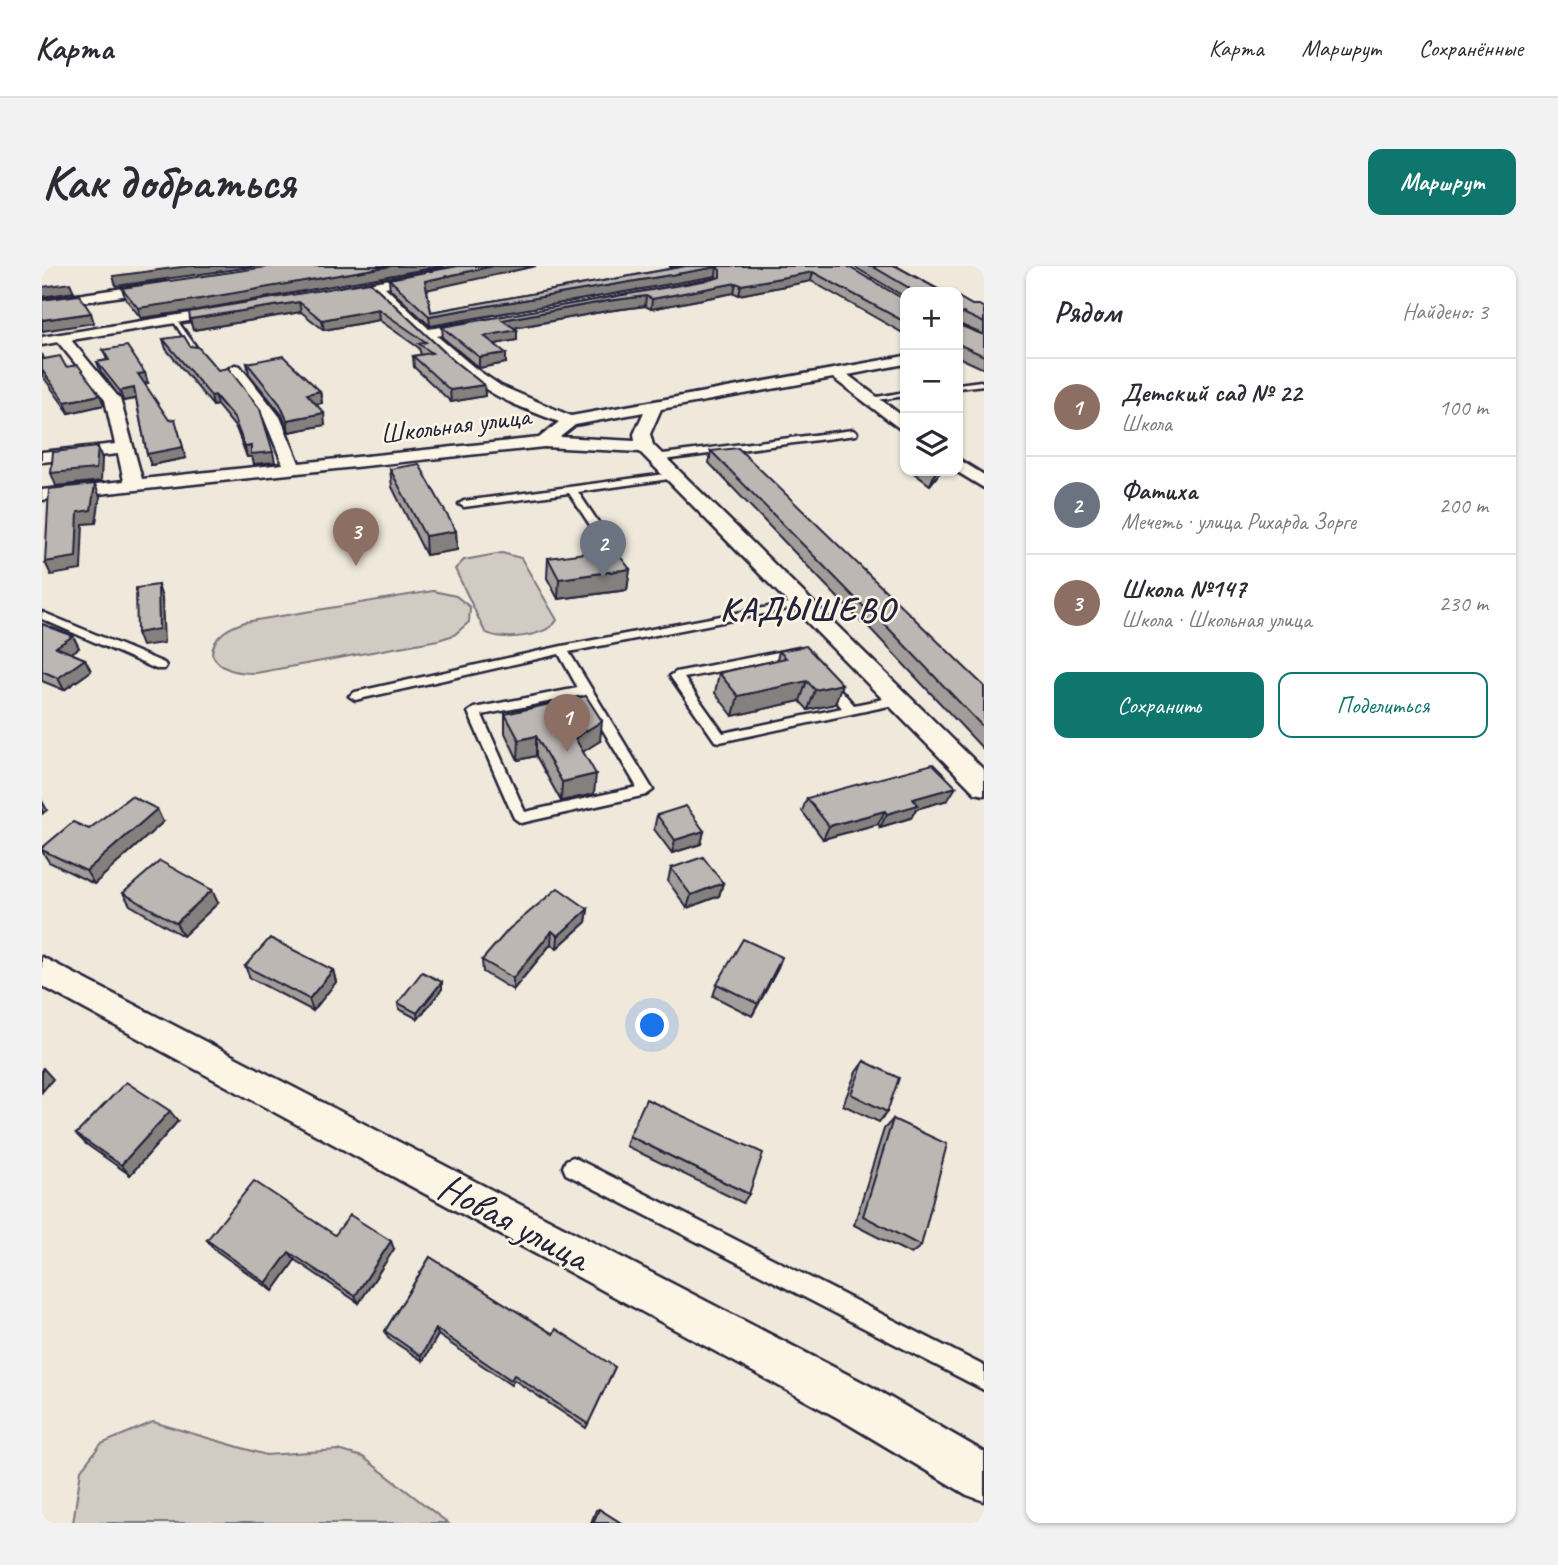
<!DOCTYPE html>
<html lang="ru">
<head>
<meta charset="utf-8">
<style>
	body { margin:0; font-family:Caveat,sans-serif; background:#f2f2f3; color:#2b2b33 }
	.controls { position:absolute; right:21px; top:21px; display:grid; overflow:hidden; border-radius:14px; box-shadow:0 2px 5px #0004 }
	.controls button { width:63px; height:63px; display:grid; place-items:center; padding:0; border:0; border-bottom:2px solid #e1e1e2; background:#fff; color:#2b2b33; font:35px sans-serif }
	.you { position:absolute; left:611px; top:760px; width:24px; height:24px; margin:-18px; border:5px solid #fff; border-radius:50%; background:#1a73e8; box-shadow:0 0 0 10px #1a73e833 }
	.badge { display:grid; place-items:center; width:46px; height:46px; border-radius:50%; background:#0f766e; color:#fff; font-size:23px; font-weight:700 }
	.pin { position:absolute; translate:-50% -58px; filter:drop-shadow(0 2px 4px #0008) }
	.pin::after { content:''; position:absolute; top:37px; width:24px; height:21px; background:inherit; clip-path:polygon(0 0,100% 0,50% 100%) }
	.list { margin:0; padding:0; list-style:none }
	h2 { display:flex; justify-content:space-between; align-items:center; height:91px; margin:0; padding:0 28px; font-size:30px }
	h2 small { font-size:23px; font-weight:400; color:#7c7c81 }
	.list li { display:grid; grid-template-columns:46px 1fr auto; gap:21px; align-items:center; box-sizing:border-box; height:98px; padding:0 28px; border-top:2px solid #e1e1e2 }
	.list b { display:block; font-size:26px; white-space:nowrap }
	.list p { margin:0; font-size:23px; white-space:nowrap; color:#7c7c81 }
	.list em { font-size:23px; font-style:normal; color:#7c7c81 }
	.actions { display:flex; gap:14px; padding:21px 28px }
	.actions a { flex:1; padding:16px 0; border:2px solid #0f766e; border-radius:14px; text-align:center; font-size:24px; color:#0f766e }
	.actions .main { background:#0f766e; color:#fff }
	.icon { flex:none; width:38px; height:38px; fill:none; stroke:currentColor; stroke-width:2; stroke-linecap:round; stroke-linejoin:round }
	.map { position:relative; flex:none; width:942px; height:1257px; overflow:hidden; border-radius:14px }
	header { display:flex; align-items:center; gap:42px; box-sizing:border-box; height:98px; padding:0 35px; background:#fff; border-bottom:2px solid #e1e1e2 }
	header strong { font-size:33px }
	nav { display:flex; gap:38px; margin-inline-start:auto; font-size:24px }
	.intro { display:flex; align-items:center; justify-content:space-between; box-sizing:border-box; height:168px; padding:0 42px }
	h1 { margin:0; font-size:49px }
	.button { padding:18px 32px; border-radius:14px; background:#0f766e; color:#fff; font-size:24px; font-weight:700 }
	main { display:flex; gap:42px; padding:0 42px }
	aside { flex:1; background:#fff; border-radius:14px; box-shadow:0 2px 5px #0004 }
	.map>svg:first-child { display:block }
	.green { fill:#d1cbc3; stroke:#7a767f; stroke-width:2 }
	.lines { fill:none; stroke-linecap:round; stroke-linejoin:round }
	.service-casing { stroke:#22223b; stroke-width:5 }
	.minor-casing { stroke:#22223b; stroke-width:5 }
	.service { fill:#fcf5e5; fill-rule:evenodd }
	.minor { fill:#fcf5e5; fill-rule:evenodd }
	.wall { fill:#a29d9a; stroke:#22223b; stroke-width:2 }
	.shaded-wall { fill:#84807d; stroke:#22223b; stroke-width:2 }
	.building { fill:#bcb7b3; stroke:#22223b; stroke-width:2 }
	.labels { text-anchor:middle; stroke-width:5; stroke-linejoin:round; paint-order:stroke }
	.far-street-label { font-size:28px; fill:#22223b; stroke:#fcf5e5 }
	.far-district-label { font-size:33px; font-weight:bold; letter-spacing:2px; fill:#22223b; stroke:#fcf5e5 }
	.near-street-label { font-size:40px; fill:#22223b; stroke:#fcf5e5 }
</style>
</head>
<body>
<header>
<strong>Карта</strong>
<nav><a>Карта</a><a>Маршрут</a><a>Сохранённые</a></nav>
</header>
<div class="intro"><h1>Как добраться</h1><a class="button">Маршрут</a></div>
<main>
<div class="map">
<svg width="942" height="1257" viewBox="0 0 942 1257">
	<rect width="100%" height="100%" fill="#efe8db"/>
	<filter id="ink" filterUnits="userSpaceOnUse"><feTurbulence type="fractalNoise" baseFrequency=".0143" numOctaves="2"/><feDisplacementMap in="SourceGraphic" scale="14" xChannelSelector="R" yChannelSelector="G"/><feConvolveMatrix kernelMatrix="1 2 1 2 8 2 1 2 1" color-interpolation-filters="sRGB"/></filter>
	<g filter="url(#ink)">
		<g class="green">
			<path d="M460,287l19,5 36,62c-9,17 -56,22 -72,12l-30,-63 9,-9z"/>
			<path d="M391,325l23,5 14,11 -1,15 -15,13 -16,5 -182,33c-18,0 -36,-2 -44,-19 1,-19 18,-27 33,-32z"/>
			<path d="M111,1156l113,33 72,-5 25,7 85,66h-375l8,-53 20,-26z"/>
		</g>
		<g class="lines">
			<defs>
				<g id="service">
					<path d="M130,53h4l25,35h-6z"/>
					<path d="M939,115l3,4 -26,3v-4z"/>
					<path d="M863,126v4l-35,5 -4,-2z"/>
					<path d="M811,164l4,3 -1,2 -201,26 -4,-3 4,-3z"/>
					<path d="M631,207l3,1v4l-98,14 36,54 -5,3 -4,-1 -36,-55 -105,14 -5,-3 5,-3z"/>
					<path d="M758,335l4,1v4l-235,46 84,138 -7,5 -125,28 -7,-5 -46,-106 6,-4 104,-20 -19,-34 -204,46 -6,-4 6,-4 207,-46zM540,429l55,92 -112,25 -43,-97z"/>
					<path d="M0,346l122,51 2,3 -2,3h-8l-114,-50z"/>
					<path d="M757,382l6,4 -2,3 -119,23 39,55 119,-25 -22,-27 6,-4 4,1 24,27 44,-9 6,4 -6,4 -178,38 -5,-1 -45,-65 6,-4z"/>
					<path d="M531,891l411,209v24l-418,-216 -3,-7 3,-7z"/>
				</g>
				<g id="minor">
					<path d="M418,0h24l-6,3 -93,18 44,42 59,-9v6l-51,10 39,33 25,17 70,30 334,-60v8l-57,11 57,43v12l-6,-2 -66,-50 -172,31 -11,25 3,11 331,325v25l-9,-2 -335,-341 -96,-5 -502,53v-10l82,-9 -6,-27 -76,8v-10l73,-8 -10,-44 -47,-58 -16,3v-8l186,-30 6,4 -2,3 -161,26 49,59 22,80 141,-15 -19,-46 -36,-49 7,-4 5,1 40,51 19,46 240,-25 20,-16c-26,-10 -52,-19 -75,-34 -42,-27 -75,-65 -111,-98l-37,7 -6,-4 6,-4zM602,146l-10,22 1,7 -75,-4 15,-12z"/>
					<path d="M123,16l4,1v6l-127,19v-8z"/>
					<path d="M916,193l26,16v13l-28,-17z"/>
					<path d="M0,691l828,429 114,66v49l-17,-6 -129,-77 -796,-432z"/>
				</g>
			</defs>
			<use href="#service" class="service-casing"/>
			<use href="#minor" class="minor-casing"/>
			<use href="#service" class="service"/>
			<use href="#minor" class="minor"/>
		</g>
		<g class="wall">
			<path d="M627,0h178l58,34v32h-4l-90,-51 -72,14 -5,-2 -83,16 -6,-3 -38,5 -93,17 3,12 -22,4 11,19 -27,5 -36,-30 -1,-11 275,-49 -1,-2 -286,50 -40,-37 -1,-10 38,11 4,22 243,-44z"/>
			<path d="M811,0h43l47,26h-38v5z"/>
			<path d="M328,16l84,79 30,24 1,11 -34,6 -37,-35 -1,-11 8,-1 -2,-7 -40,-28 -55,10 -23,-18 -108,18 -3,-11z"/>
			<path d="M80,22l75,22 -56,8 -16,-20z"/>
			<path d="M916,31l14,8 12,3v27l-25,-11v1l25,10v34l-26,-12z"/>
			<path d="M121,73l112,123 -21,2 -2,-7h-5l-11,-29 -19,-23 -4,1 -47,-57z"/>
			<path d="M61,84l45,33 -3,1 41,74 -35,7 -4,-11 -11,-55 -13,2 -22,-29 -4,-10 10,-2z"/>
			<path d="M0,88l2,5 22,8 38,38 -35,8 -27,-38z"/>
			<path d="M205,97l73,28 2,12 -6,1 9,21 -36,7 -7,-17 -33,-41z"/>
			<path d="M669,185l273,235v64l-119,-127h-3l-153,-160z"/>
			<path d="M863,187v13l-3,-2z"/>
			<path d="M348,203l66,62 1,19 -31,5 -34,-68z"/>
			<path d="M869,205h30l-11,14z"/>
			<path d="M506,292l82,11 -3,21 -69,9 -11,-21z"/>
			<path d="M0,358l31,12 6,12 -8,5 14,6 6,12 -27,19 -22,-9z"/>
			<path d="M737,385l56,53 -27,6 -8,-9 -67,15 -18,-23 4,-20 58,-13z"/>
			<path d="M463,448l95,27 -17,10 11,43 -33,7 -25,-45 -18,4 -13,-27z"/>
			<path d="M765,532l141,2 -32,9 -5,9 -31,9 -2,-3 -55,15 -21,-28z"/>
			<path d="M615,549l47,16 -3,13 -29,9 -18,-24z"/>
			<path d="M121,556l-69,62 -45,-22 -7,-11v-3l47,-19z"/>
			<path d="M629,602l52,15 -4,13 -32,12 -19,-27z"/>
			<path d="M81,627l95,10 -35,33 -53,-31z"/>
			<path d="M546,643l-2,13 -29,26 -6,-4 -38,46 -30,-18 -1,-12z"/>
			<path d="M203,700l88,4 3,12 -23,29 -63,-33z"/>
			<path d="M735,704l-25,46 -39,-20 4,-12z"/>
			<path d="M400,716v7l-24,30 -19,-10 -1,-6z"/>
			<path d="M822,795l23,51 -8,10 -36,-17 13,-33z"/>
			<path d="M851,853l28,127 -10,8 -57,-29 30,-96z"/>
			<path d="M136,855l-48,54 -44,-31 -10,-10z"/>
			<path d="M587,870l120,58 -6,9 -117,-57z"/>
			<path d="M293,969l59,14 -35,54 -64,-43 -22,31 -59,-42 -7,-9z"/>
			<path d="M388,991l123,77 62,33 -29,61 -72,-48 -3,5 -73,-50 -15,26 -35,-23 -3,-7z"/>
			<path d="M557,1243l22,14h-30l5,-13z"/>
		</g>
		<g class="shaded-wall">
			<path d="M147,0h69l-142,20 -3,-10z"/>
			<path d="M349,0h53l-247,44 -56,8 -3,-10z"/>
			<path d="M451,0h43l-110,24 -1,-9z"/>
			<path d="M675,1l-1,9 -286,50 -1,-10z"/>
			<path d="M771,6l-2,9 -72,14 2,-10z"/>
			<path d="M28,17l4,9 -32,5v-10z"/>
			<path d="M694,17l-2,10 -83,16 1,-10z"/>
			<path d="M604,30l-1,10 -38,5 -105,19v-10l105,-19z"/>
			<path d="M257,36l2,10 -108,18 -3,-11z"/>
			<path d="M336,43l1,11 -55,10 -2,-10z"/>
			<path d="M49,47l3,10 -52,8v-11z"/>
			<path d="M475,64v10l-32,6 -1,-10z"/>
			<path d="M464,87v10l-27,5v-11z"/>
			<path d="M103,107l3,10 -7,1 -3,-10z"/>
			<path d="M442,119l1,11 -34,6 -1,-12z"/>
			<path d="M92,122l4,10 -15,3 -3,-10z"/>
			<path d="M278,125l2,12 -13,2 -2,-11z"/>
			<path d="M58,129l4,10 -35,8 -4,-11z"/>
			<path d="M173,129l2,10 -4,1 -2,-10z"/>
			<path d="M282,147l1,12 -36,7 -2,-12z"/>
			<path d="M136,164l8,28 -35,7 -4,-11z"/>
			<path d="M209,180l22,6 2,10 -21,2 -2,-7h-5l-2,-10z"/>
			<path d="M56,181l4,12 -1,22 -45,5 -5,-13z"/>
			<path d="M895,205h4l-11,14 5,-12z"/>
			<path d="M53,218l5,13 -4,26 -13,1 -2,46 -30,5 -6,-13z"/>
			<path d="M414,265l1,19 -31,5 -1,-19z"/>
			<path d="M588,303l-3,21 -69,9 1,-20z"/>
			<path d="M116,319l4,13 2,45 -22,3 -5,-13z"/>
			<path d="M828,343l-5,14h-3l5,-13z"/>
			<path d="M31,370l6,12 -17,11 -6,-12z"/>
			<path d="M43,393l6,12 -27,19 -6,-12z"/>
			<path d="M765,415l-7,20 -67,15 5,-20z"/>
			<path d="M800,418l-7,20 -27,6 7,-20z"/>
			<path d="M560,455l-2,20 -27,17 2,-20z"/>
			<path d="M494,470v20l-18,4 1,-20z"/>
			<path d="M554,508l-2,20 -33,7 1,-19z"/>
			<path d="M914,521l-8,13 -32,9 -5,9 -31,9 7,-13 26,-15z"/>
			<path d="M0,535l5,9 -5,4z"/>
			<path d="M115,543l6,13 -69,62 -8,-13z"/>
			<path d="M843,545l-7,13 -55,15 6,-13z"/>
			<path d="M662,565l-3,13 -29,9 3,-13z"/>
			<path d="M681,617l-4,13 -32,12 4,-13z"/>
			<path d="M170,624l6,13 -35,33 -7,-13z"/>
			<path d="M546,643l-2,13 -29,26 1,-12z"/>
			<path d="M510,665l-1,13 -38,46v-12z"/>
			<path d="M740,691l-5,13 -25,46 6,-12z"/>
			<path d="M291,704l3,12 -23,29 -4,-12z"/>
			<path d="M400,716v7l-24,30 -1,-6z"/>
			<path d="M1,802l10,11 -11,13v-23z"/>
			<path d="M128,845l8,10 -48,54 -9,-10z"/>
			<path d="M349,975l3,8 -35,54 -4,-7z"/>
			<path d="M247,986l6,8 -22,31 -7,-8z"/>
			<path d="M394,1063l2,6 -15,26 -2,-5z"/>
		</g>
		<g class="building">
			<path d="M231,0h118l-197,34 -56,8 -16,-20z"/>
			<path d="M416,0h35l-68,15 6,31 255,-46h161l58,34v22l-92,-50 -72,13 -5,-2 -84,16 -6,-3 -39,5 -105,19 15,10 -33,6 22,17 -27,4 -37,-30 272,-48 6,-2v-7l-3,-3 -288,49 -40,-37z"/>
			<path d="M830,0h24l47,26h-33l-1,-4z"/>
			<path d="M328,16l84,79 30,24 -34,5 -37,-34 19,-3 -13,-9 7,-2 -48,-33 -56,11 -23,-18 -109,17 -1,-7z"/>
			<path d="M37,29l12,18 -49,7v-20z"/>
			<path d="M916,31l14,8h7l5,3v15l-21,-10 -4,3v9l25,10v21l-26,-12z"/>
			<path d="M142,70l6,10 8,1 20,23 10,-2 32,41 13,43 -22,2v-8l-6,1 -11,-29 -19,-23 -4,1 -48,-57z"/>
			<path d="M85,80l18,27 -7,1 31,46 6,-1 8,28 -36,7 -13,-66 -14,3 -23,-29 12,-2 -6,-10z"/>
			<path d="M0,88l2,5 16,-3 6,11 12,-2 22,30 -35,7 -23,-32z"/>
			<path d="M241,90l37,35 -13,3 17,19 -37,7 -7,-16 -33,-41z"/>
			<path d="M56,181l-2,22 -45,4 2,-21z"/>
			<path d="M696,182l246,238v42l-114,-119 -3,1 -156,-159z"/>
			<path d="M377,198l37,67 -31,5 -35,-67z"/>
			<path d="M53,218l-4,26 -13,2 -2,45 -31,5 4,-73z"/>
			<path d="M572,283l16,20 -71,10 -11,-21z"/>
			<path d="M116,319l1,44 -22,4 -1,-45z"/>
			<path d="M0,358l31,12 -17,11 29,12 -27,19 -16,-7z"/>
			<path d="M764,380l36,38 -27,6 -8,-9 -69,15 -19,-23 67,-15 -7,-7z"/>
			<path d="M544,430l16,25 -27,17 21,36 -34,8 -26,-46 -17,4 -14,-26z"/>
			<path d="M891,498l23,23 -43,12 5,6 -31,9 -2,-3 -56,15 -22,-28z"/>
			<path d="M89,530l26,13 -71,62 -44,-21v-2l31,-26 16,7z"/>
			<path d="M644,540l18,25 -29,9 -18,-25z"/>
			<path d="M661,591l20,26 -32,12 -20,-27z"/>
			<path d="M118,595l52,29 -36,33 -53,-30z"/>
			<path d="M516,622l30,21 -30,27 -6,-5 -39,47 -31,-18 27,-31z"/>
			<path d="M228,672l63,32 -24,29 -64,-33z"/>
			<path d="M701,673l39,18 -24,47 -41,-20z"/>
			<path d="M380,706l20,10 -25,31 -19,-10z"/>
			<path d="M822,795l35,17 -12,34 -36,-18z"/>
			<path d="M84,816l44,29 -49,54 -45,-31z"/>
			<path d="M604,833l117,54 -14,41 -120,-58z"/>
			<path d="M851,853l54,25 -26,102 -58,-30z"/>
			<path d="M212,915l81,54 15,-20 41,26 -36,55 -66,-44 -23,31 -59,-43z"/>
			<path d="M388,991l123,77 3,-5 59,38 -27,57 -74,-49 -3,5 -75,-51 -15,27 -36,-25z"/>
			<path d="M557,1243l22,14h-28z"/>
		</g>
	</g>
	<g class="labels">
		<g class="far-street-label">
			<text transform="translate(413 158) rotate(-7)" y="10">Школьная улица</text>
		</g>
		<g class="far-district-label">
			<text x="766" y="354">КАДЫШЕВО</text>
		</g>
		<g class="near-street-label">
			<text transform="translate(472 955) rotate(28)" y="14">Новая улица</text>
		</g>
	</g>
</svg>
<div class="controls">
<button>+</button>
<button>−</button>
<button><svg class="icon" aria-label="layers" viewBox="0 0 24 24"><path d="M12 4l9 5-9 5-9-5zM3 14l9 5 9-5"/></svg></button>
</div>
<div class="you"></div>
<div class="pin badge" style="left:525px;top:486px;background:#8d6e63">1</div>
<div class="pin badge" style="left:561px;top:312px;background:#6b7280">2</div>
<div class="pin badge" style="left:314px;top:300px;background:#8d6e63">3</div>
</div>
<aside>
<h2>Рядом<small>Найдено: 3</small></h2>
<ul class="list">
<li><span class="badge" style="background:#8d6e63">1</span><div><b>Детский сад № 22</b><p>Школа</p></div><em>100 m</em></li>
<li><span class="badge" style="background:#6b7280">2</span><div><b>Фатиха</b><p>Мечеть · улица Рихарда Зорге</p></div><em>200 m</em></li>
<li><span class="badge" style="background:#8d6e63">3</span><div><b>Школа №147</b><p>Школа · Школьная улица</p></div><em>230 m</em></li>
</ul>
<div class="actions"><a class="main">Сохранить</a><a>Поделиться</a></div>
</aside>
</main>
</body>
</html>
